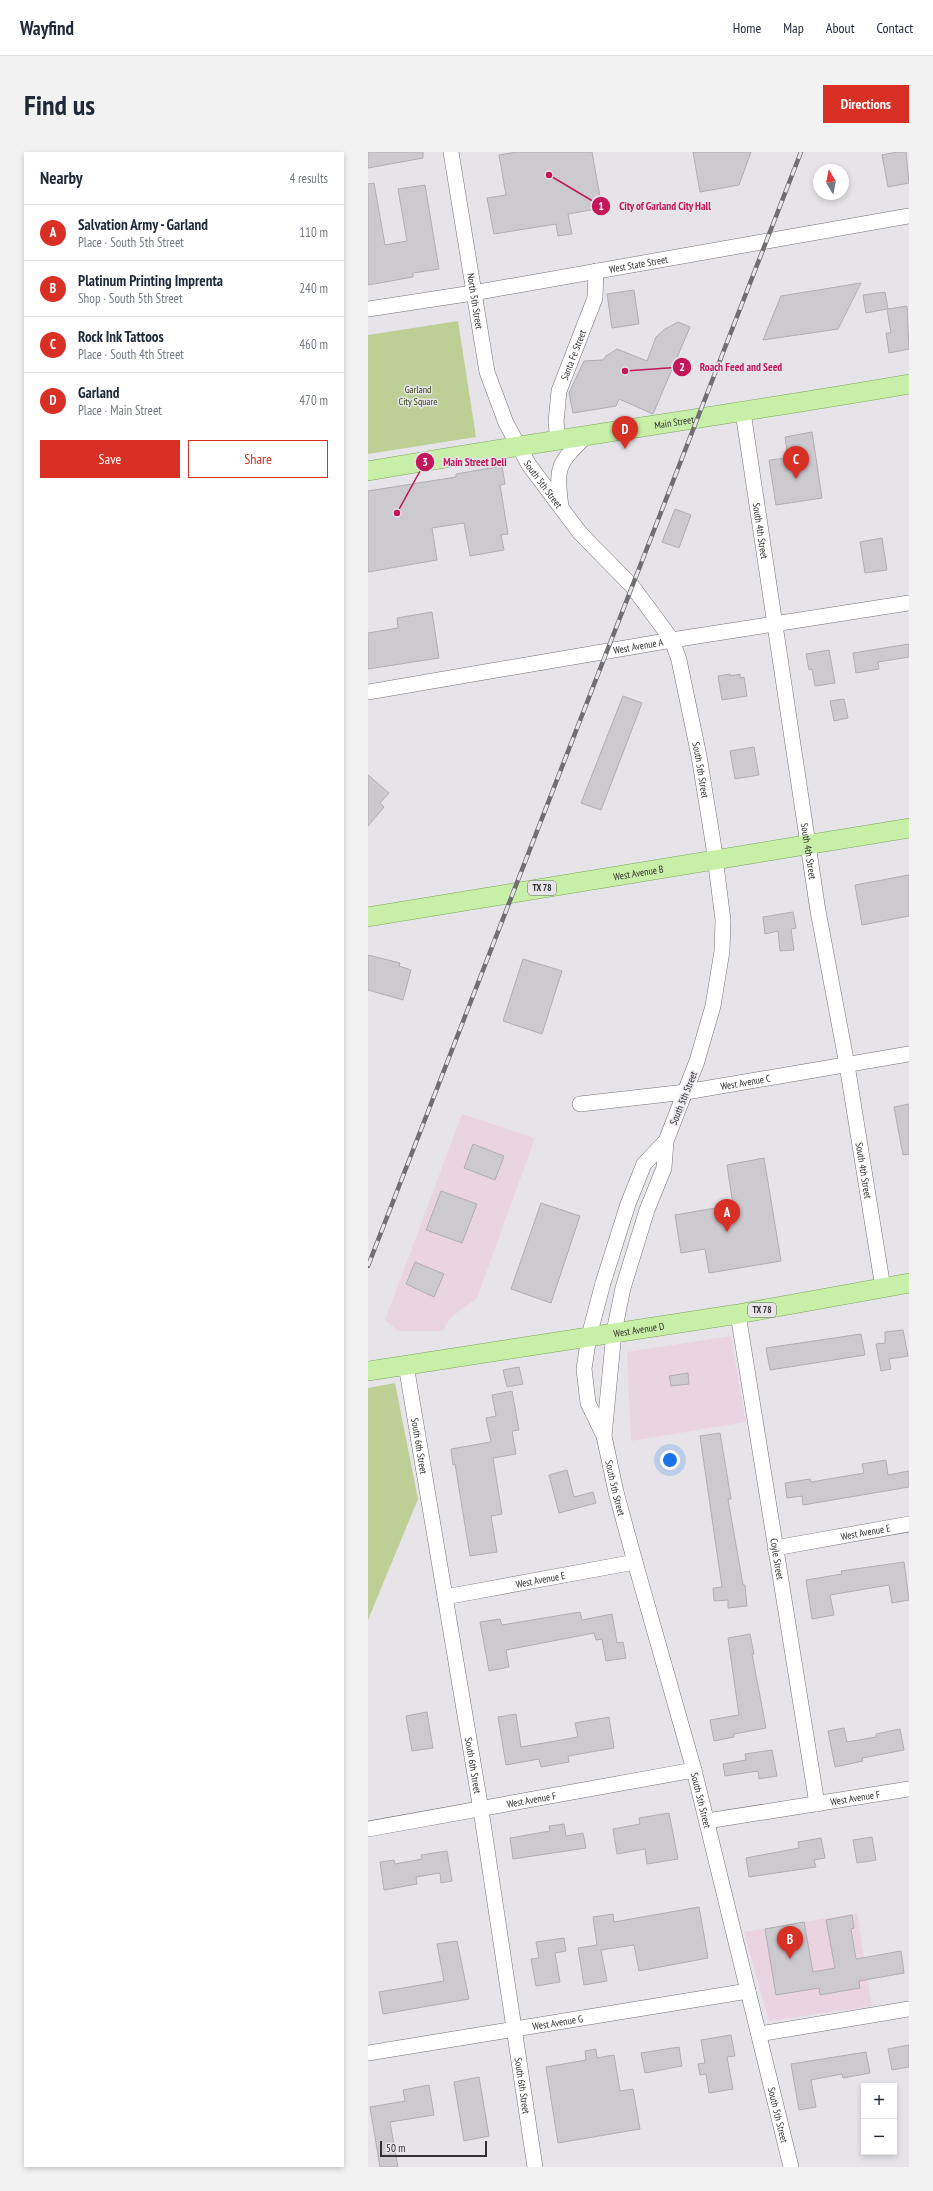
<!DOCTYPE html>
<html lang="en">
<head>
<meta charset="utf-8">
<style>
	body { margin:0; font-family:"PT Sans Narrow",sans-serif; background:#f2f2f3; color:#1f2937 }
	.controls { position:absolute; right:12px; bottom:12px; display:grid; overflow:hidden; border-radius:0px; box-shadow:0 2px 6px #0003 }
	.controls button { width:36px; height:36px; display:grid; place-items:center; padding:0; border:0; border-bottom:1px solid #e0e1e3; background:#fff; color:#1f2937; font:20px sans-serif }
	.compass { position:absolute; left:445px; top:12px; width:36px; height:36px; border-radius:50%; background:#fff; box-shadow:0 2px 6px #0003; rotate:350deg }
	.scale { position:absolute; left:12px; bottom:10px; width:107px; box-sizing:border-box; padding-left:4px; border:2px solid #313132; border-top:0; font-size:11px; line-height:14px; white-space:nowrap; color:#313132; -webkit-text-stroke:3px #e6e4e9; paint-order:stroke }
	.you { position:absolute; left:302px; top:1308px; width:14px; height:14px; margin:-10px; border:3px solid #fff; border-radius:50%; background:#1a73e8; box-shadow:0 0 0 6px #1a73e833 }
	.badge { display:grid; place-items:center; width:26px; height:26px; border-radius:50%; background:#d93025; color:#fff; font-size:13px; font-weight:700 }
	.pin { position:absolute; translate:-50% -33px; filter:drop-shadow(0 1px 2px #0008) }
	.pin::after { content:''; position:absolute; top:21px; width:14px; height:12px; background:inherit; clip-path:polygon(0 0,100% 0,50% 100%) }
	.list { margin:0; padding:0; list-style:none }
	h2 { display:flex; justify-content:space-between; align-items:center; height:52px; margin:0; padding:0 16px; font-size:17px }
	h2 small { font-size:13px; font-weight:400; color:#747a83 }
	.list li { display:grid; grid-template-columns:26px 1fr auto; gap:12px; align-items:center; box-sizing:border-box; height:56px; padding:0 16px; border-top:1px solid #e0e1e3 }
	.list b { display:block; font-size:15px; white-space:nowrap }
	.list p { margin:0; font-size:13px; white-space:nowrap; color:#747a83 }
	.list em { font-size:13px; font-style:normal; color:#747a83 }
	.actions { display:flex; gap:8px; padding:12px 16px }
	.actions a { flex:1; padding:9px 0; border:1px solid #d93025; border-radius:0px; text-align:center; font-size:14px; color:#d93025 }
	.actions .main { background:#d93025; color:#fff }
	.map { position:relative; flex:none; width:541px; height:2015px; overflow:hidden; border-radius:0px }
	header { display:flex; align-items:center; gap:24px; box-sizing:border-box; height:56px; padding:0 20px; background:#fff; border-bottom:1px solid #e0e1e3 }
	header strong { font-size:19px }
	nav { display:flex; gap:22px; margin-inline-start:auto; font-size:14px }
	.intro { display:flex; align-items:center; justify-content:space-between; box-sizing:border-box; height:96px; padding:0 24px }
	h1 { margin:0; font-size:28px }
	.button { padding:10px 18px; border-radius:0px; background:#d93025; color:#fff; font-size:14px; font-weight:700 }
	main { display:flex; gap:24px; padding:0 24px }
	aside { flex:1; background:#fff; border-radius:0px; box-shadow:0 2px 6px #0003 }
	.map>svg:first-child { display:block }
	.commercial { fill:#ebd4e1 }
	.green { fill:#becf95 }
	.building { fill:#cccace; stroke:#b0aeb2 }
	.lines { fill:none; stroke-linecap:round; stroke-linejoin:round }
	.minor-casing { stroke:#747276; stroke-width:16 }
	.major-casing { stroke:#7ca659; stroke-width:20 }
	.minor { stroke:#fff; stroke-width:15 }
	.major { stroke:#c8efa8; stroke-width:19 }
	.rail-casing { stroke:#6f6e71; stroke-width:4.5 }
	.rail { stroke:#e6e4e9; stroke-width:3; stroke-dasharray:9; stroke-linecap:butt }
	.labels { text-anchor:middle; stroke-width:3; stroke-linejoin:round; paint-order:stroke }
	.shield { fill:#e6e4e9; stroke:#676769; stroke-width:1 }
	.shield-label { font-size:9px; font-weight:bold; fill:#313132 }
	.street-label { font-size:10px; fill:#313132; stroke:#e6e4e9 }
	.park-label { font-size:10px; fill:#354110; stroke:#e6e4e9 }
	.leader { fill:none; stroke:#c2185b; stroke-width:1.5 }
	.callout-dot { fill:#c2185b; stroke:#e6e4e9; stroke-width:1.5 }
	.mark-label { font-size:12px; text-anchor:middle; font-weight:bold; fill:#fff }
	.callout-label { font-size:11px; text-anchor:middle; font-weight:bold; fill:#c2185b; stroke:#e6e4e9; stroke-width:3; stroke-linejoin:round; paint-order:stroke }
</style>
</head>
<body>
<header>
<strong>Wayfind</strong>
<nav><a>Home</a><a>Map</a><a>About</a><a>Contact</a></nav>
</header>
<div class="intro"><h1>Find us</h1><a class="button">Directions</a></div>
<main>
<aside>
<h2>Nearby<small>4 results</small></h2>
<ul class="list">
<li><span class="badge">A</span><div><b>Salvation Army - Garland</b><p>Place · South 5th Street</p></div><em>110 m</em></li>
<li><span class="badge">B</span><div><b>Platinum Printing Imprenta</b><p>Shop · South 5th Street</p></div><em>240 m</em></li>
<li><span class="badge">C</span><div><b>Rock Ink Tattoos</b><p>Place · South 4th Street</p></div><em>460 m</em></li>
<li><span class="badge">D</span><div><b>Garland</b><p>Place · Main Street</p></div><em>470 m</em></li>
</ul>
<div class="actions"><a class="main">Save</a><a>Share</a></div>
</aside>
<div class="map">
<svg width="541" height="2015" viewBox="0 0 541 2015">
	<rect width="100%" height="100%" fill="#e6e4e9"/>
	<g class="commercial">
		<path d="M94,962l73,24 -58,160 -28,21 -6,12h-45l-13,-11z"/>
		<path d="M363,1184l15,86 -115,19 -4,-89z"/>
		<path d="M489,1761l15,93 -103,15 -25,-89z"/>
	</g>
	<g class="green">
		<path d="M90,169l18,116 -108,17v-119z"/>
		<path d="M27,1231l23,116 -50,121v-232z"/>
	</g>
	<g class="building">
		<path d="M0,0h55v6l-55,10z"/>
		<path d="M149,0h75l10,56 -34,6 4,20 -14,2 -2,-12 -62,10 -7,-36 19,-3 -7,-40z"/>
		<path d="M325,0h58l-12,33 -39,7z"/>
		<path d="M529,0h9l3,31 -21,4 -6,-32z"/>
		<path d="M6,31l11,62 22,-4 -9,-52 27,-4 14,84 -26,4v4l-45,8v-101z"/>
		<path d="M493,131l-23,46 -75,11 18,-44z"/>
		<path d="M266,138l5,34 -27,4 -5,-34z"/>
		<path d="M517,140l3,17 19,-3 2,43 -20,4 -3,-20h5l-4,-24 -21,4 -3,-18z"/>
		<path d="M310,170l12,5 -37,87 -34,-15 -3,7 -43,7 -4,-20 15,-32 19,-1 3,-4 11,-7 30,12 9,-24 9,-8z"/>
		<path d="M444,280l10,66 -46,7 -7,-45 19,-2 -3,-21z"/>
		<path d="M134,314l3,18 -5,1 8,49 -7,1 3,15 -34,6 -6,-33 -32,5 5,32 -69,12v-81l88,-14v-3z"/>
		<path d="M307,357l16,6 -12,33 -17,-6z"/>
		<path d="M514,386l5,32 -22,3 -5,-31z"/>
		<path d="M64,460l7,46 -71,11v-36l30,-5 -1,-10z"/>
		<path d="M541,492v13l-31,5 1,7 -23,4 -3,-20z"/>
		<path d="M461,498l6,33 -20,3 -3,-17 -3,1 -3,-16z"/>
		<path d="M362,522v2l10,-2v4l4,-1 3,19 -25,4 -4,-24z"/>
		<path d="M255,544l19,7 -41,107 -20,-7z"/>
		<path d="M476,547l4,19 -14,3 -4,-20z"/>
		<path d="M386,595l5,28 -24,4 -5,-28z"/>
		<path d="M0,623l21,18 -9,10 4,4 -16,19z"/>
		<path d="M541,723v41l-47,9 -7,-40z"/>
		<path d="M425,760l3,16 -5,1 3,21 -14,1 -2,-20 -13,3 -2,-17z"/>
		<path d="M0,803l32,8 -1,3 12,4 -8,30 -35,-10z"/>
		<path d="M155,807l39,12 -20,63 -39,-13z"/>
		<path d="M541,952v50l-6,1 -9,-48z"/>
		<path d="M105,992l31,12 -9,24 -31,-12z"/>
		<path d="M396,1006l17,103 -72,12 -4,-24 -24,4 -6,-38 58,-10 -6,-40z"/>
		<path d="M73,1039l36,13 -15,39 -36,-13z"/>
		<path d="M173,1051l39,13 -29,87 -40,-14z"/>
		<path d="M47,1110l29,12 -10,23 -28,-13z"/>
		<path d="M535,1178l5,26 -19,3 2,10 -10,2 -5,-27 9,-1v-11z"/>
		<path d="M493,1182l4,21 -95,15 -4,-22z"/>
		<path d="M151,1215l4,17 -16,3 -4,-17z"/>
		<path d="M320,1221l1,11 -18,2 -2,-10z"/>
		<path d="M144,1239l7,39 -7,1 4,23 -23,4 9,56 -11,2 6,36 -27,4 -15,-92 -2,1 -2,-16 40,-7 -5,-24 10,-2 -4,-21z"/>
		<path d="M352,1281l11,66h-3l15,86h2l2,21 -19,2v-8l-14,1 -1,-13 9,-1 -22,-151z"/>
		<path d="M518,1308l2,15 21,-4v16l-106,18 -1,-9 -15,2 -2,-15 25,-4 1,3 53,-9 -2,-9z"/>
		<path d="M199,1318l7,27 19,-5 3,11 -37,10 -10,-38z"/>
		<path d="M536,1410l5,38 -17,3 -3,-18 -59,10 4,20 -22,4 -6,-39 36,-6 -1,-3z"/>
		<path d="M212,1460l2,8 30,-6 5,29 6,-1 3,16 -20,3 -4,-22 -6,1 -2,-7 -88,17 3,17 -20,4 -9,-49 20,-3 2,6z"/>
		<path d="M382,1482l4,20h-2l14,74 -32,6v3l-20,4 -4,-21 29,-5 -11,-77z"/>
		<path d="M59,1560l6,36 -21,3 -6,-35z"/>
		<path d="M148,1562l5,33 57,-10 -3,-14 34,-6 5,31 -46,8 1,6 -28,5 -2,-8 -33,6 -8,-48z"/>
		<path d="M476,1576l3,14 29,-5v-3l24,-5 4,21 -42,8 1,3 -28,6 -7,-36z"/>
		<path d="M404,1598l5,26 -18,3 -1,-8 -33,5 -2,-12 23,-4 -1,-6z"/>
		<path d="M301,1661l9,46 -31,5 -2,-15 -28,5 -4,-25 27,-5 -1,-6z"/>
		<path d="M196,1672l2,12 17,-3 3,15 -73,11 -3,-21 40,-7 -1,-5z"/>
		<path d="M504,1685l4,23 -19,3 -4,-23z"/>
		<path d="M453,1686l4,20 -11,2 2,7 -67,10 -3,-19 53,-10 -1,-6z"/>
		<path d="M79,1699l5,30 -11,2 -1,-10 -24,4 1,7 -33,6 -4,-28 14,-2 1,4 27,-5 -1,-4z"/>
		<path d="M331,1755l9,51 -69,13 -5,-26 -33,5 6,31 -23,4 -6,-37 19,-3 -4,-28 20,-3 1,8z"/>
		<path d="M484,1763l2,13 -3,1 5,30 45,-8 3,22 -45,8 1,7 -40,7 -1,-7 -43,7 -11,-66 39,-7 9,50 22,-4 -9,-48z"/>
		<path d="M196,1786l2,13 -11,2 5,29 -24,4 -5,-27 8,-1 -3,-16z"/>
		<path d="M89,1789l12,58 -86,15 -4,-22 65,-11 -7,-37z"/>
		<path d="M363,1883l4,21 -8,1 6,32 -24,4 -3,-19 -6,1 -2,-11 7,-1 -4,-23z"/>
		<path d="M541,1893v22l-17,3 -4,-21z"/>
		<path d="M311,1895l3,19 -37,7 -4,-20z"/>
		<path d="M228,1897l1,9 17,-3 6,36 13,-2 7,40 -82,14 -12,-76 40,-7 -1,-9z"/>
		<path d="M498,1900l4,21 -27,5 -1,-4 -31,6 5,27 -17,3 -8,-46z"/>
		<path d="M111,1925l10,59 -25,5 -10,-59z"/>
		<path d="M61,1933l5,30 -44,7 8,45h-18l-10,-60 35,-6 -2,-11z"/>
	</g>
	<g class="lines">
		<defs>
			<g id="minor">
				<path id="s1" d="M83,0l36,220 19,51 23,42 51,68 52,53 40,54 7,20 20,96 14,86 10,78 -1,31 -9,55 -16,55 -31,80 -2,27 -17,42 -24,78 -9,44 -10,104"/>
				<path id="s2" d="M0,157l105,-16 436,-77"/>
				<path id="s3" d="M375,260l75,499 29,154 36,223"/>
				<path id="s4" d="M190,288l-2,-18 3,-31 36,-93 1,-27"/>
				<path d="M193,355c-5,-41 -4,-42 25,-71"/>
				<path id="s5" d="M0,540l304,-52 237,-37"/>
				<path id="s6" d="M212,952l106,-12 223,-38"/>
				<path id="s7" d="M298,989l-22,23 -16,40 -25,79 -14,53 -5,33 4,34 16,33 12,56 19,70 59,208 97,397"/>
				<path id="s8" d="M370,1162l79,490"/>
				<path id="s9" d="M38,1213l75,445 54,357"/>
				<path id="s10" d="M407,1396l134,-24"/>
				<path id="s11" d="M77,1445l190,-35"/>
				<path id="s12" d="M339,1669l202,-32"/>
				<path id="s13" d="M0,1677l326,-59"/>
				<path d="M391,1882l150,-25"/>
				<path id="s14" d="M0,1901l380,-62"/>
			</g>
			<g id="major">
				<path id="s15" d="M0,319c180,-31 361,-56 541,-87"/>
				<path id="s16" d="M0,765l541,-89"/>
				<path id="s17" d="M0,1219l370,-57 171,-31"/>
			</g>
		</defs>
		<use href="#minor" class="minor-casing"/>
		<use href="#major" class="major-casing"/>
		<use href="#minor" class="minor"/>
		<use href="#major" class="major"/>
		<defs>
			<path id="rail" d="M0,1114l433,-1114"/>
		</defs>
		<use href="#rail" class="rail-casing"/>
		<use href="#rail" class="rail"/>
	</g>
	<g class="labels">
		<g class="shield">
			<rect x="160" y="729" width="28" height="14" rx="3"/>
			<rect x="380" y="1151" width="28" height="14" rx="3"/>
		</g>
		<g class="shield-label">
			<text x="174" y="739">TX 78</text>
			<text x="394" y="1161">TX 78</text>
		</g>
		<g class="street-label">
			<text dy="4" stroke="none"><textPath href="#s2" startOffset="274">West State Street</textPath></text>
			<text dy="4" stroke="none"><textPath href="#s1" startOffset="151">North 5th Street</textPath></text>
			<text dy="4" stroke="none"><textPath href="#s4" startOffset="88">Santa Fe Street</textPath></text>
			<text dy="4" stroke="none"><textPath href="#s15" startOffset="310">Main Street</textPath></text>
			<text dy="4" stroke="none"><textPath href="#s1" startOffset="349">South 5th Street</textPath></text>
			<text dy="4" stroke="none"><textPath href="#s3" startOffset="120">South 4th Street</textPath></text>
			<text dy="4" stroke="none"><textPath href="#s5" startOffset="274">West Avenue A</textPath></text>
			<text dy="4" stroke="none"><textPath href="#s1" startOffset="685">South 5th Street</textPath></text>
			<text dy="4" stroke="none"><textPath href="#s3" startOffset="444">South 4th Street</textPath></text>
			<text dy="4" stroke="none"><textPath href="#s16" startOffset="274">West Avenue B</textPath></text>
			<text dy="4" stroke="none"><textPath href="#s6" startOffset="167">West Avenue C</textPath></text>
			<text transform="translate(315 946) rotate(-68)" y="4">South 5th Street</text>
			<text dy="4" stroke="none"><textPath href="#s3" startOffset="768">South 4th Street</textPath></text>
			<text dy="4" stroke="none"><textPath href="#s17" startOffset="274">West Avenue D</textPath></text>
			<text dy="4" stroke="none"><textPath href="#s9" startOffset="82">South 6th Street</textPath></text>
			<text dy="4" stroke="none"><textPath href="#s7" startOffset="370">South 5th Street</textPath></text>
			<text dy="4" stroke="none"><textPath href="#s10" startOffset="92">West Avenue E</textPath></text>
			<text dy="4" stroke="none"><textPath href="#s8" startOffset="248">Coyle Street</textPath></text>
			<text dy="4" stroke="none"><textPath href="#s11" startOffset="97">West Avenue E</textPath></text>
			<text dy="4" stroke="none"><textPath href="#s9" startOffset="406">South 6th Street</textPath></text>
			<text dy="4" stroke="none"><textPath href="#s12" startOffset="150">West Avenue F</textPath></text>
			<text dy="4" stroke="none"><textPath href="#s7" startOffset="694">South 5th Street</textPath></text>
			<text dy="4" stroke="none"><textPath href="#s13" startOffset="166">West Avenue F</textPath></text>
			<text dy="4" stroke="none"><textPath href="#s14" startOffset="192">West Avenue G</textPath></text>
			<text dy="4" stroke="none"><textPath href="#s9" startOffset="730">South 6th Street</textPath></text>
			<text dy="4" stroke="none"><textPath href="#s7" startOffset="1018">South 5th Street</textPath></text>
		</g>
		<g class="park-label">
			<text x="50" y="241">Garland<tspan x="50" dy="12">City Square</tspan></text>
		</g>
	</g>
	<path class="leader" d="M181 23L233 54M257 219L314 215M29 361L57 310"/>
	<g class="callout-dot">
		<circle cx="181" cy="23" r="4"/>
		<circle cx="257" cy="219" r="4"/>
		<circle cx="29" cy="361" r="4"/>
		<circle cx="233" cy="54" r="10"/>
		<circle cx="314" cy="215" r="10"/>
		<circle cx="57" cy="310" r="10"/>
	</g>
	<g class="mark-label">
		<text x="233" y="58">1</text>
		<text x="314" y="219">2</text>
		<text x="57" y="314">3</text>
	</g>
	<g class="callout-label">
		<text x="297" y="58">City of Garland City Hall</text>
		<text x="373" y="219">Roach Feed and Seed</text>
		<text x="107" y="314">Main Street Deli</text>
	</g>
</svg>
<div class="controls">
<button>+</button>
<button>−</button>
</div>
<svg class="compass" viewBox="-18 -18 36 36"><path d="M0-13l5 13h-10z" fill="#e53935"/><path d="M0 13l5-13h-10z" fill="#747a83"/></svg>
<div class="scale">50 m</div>
<div class="you"></div>
<div class="pin badge" style="left:359px;top:1080px">A</div>
<div class="pin badge" style="left:422px;top:1807px">B</div>
<div class="pin badge" style="left:428px;top:327px">C</div>
<div class="pin badge" style="left:257px;top:297px">D</div>
</div>
</main>
</body>
</html>
